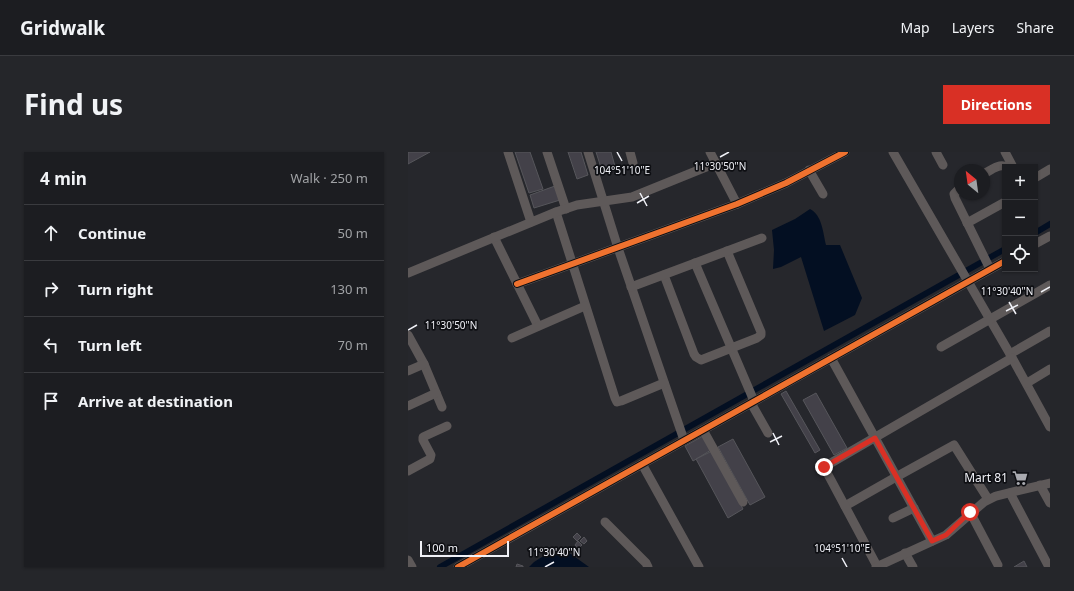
<!DOCTYPE html>
<html lang="en">
<head>
<meta charset="utf-8">
<style>
	body { margin:0; font-family:"Noto Sans",sans-serif; background:#25262a; color:#f1f3f6 }
	.controls { position:absolute; right:12px; top:12px; display:grid; overflow:hidden; border-radius:0px; box-shadow:0 1px 3px #0004 }
	.controls button { width:36px; height:36px; display:grid; place-items:center; padding:0; border:0; border-bottom:1px solid #3a3b3f; background:#1c1d21; color:#f1f3f6; font:20px sans-serif }
	.compass { position:absolute; left:546px; top:12px; width:36px; height:36px; border-radius:50%; background:#1c1d21; box-shadow:0 1px 3px #0004; rotate:331deg }
	.scale { position:absolute; left:12px; bottom:10px; width:89px; box-sizing:border-box; padding-left:4px; border:2px solid #f0f1f7; border-top:0; font-size:11px; line-height:14px; white-space:nowrap; color:#f0f1f7; -webkit-text-stroke:3px #0e0f13; paint-order:stroke }
	.stop { position:absolute; width:12px; height:12px; margin:-9px; border:3px solid #d93025; border-radius:50%; background:#fff }
	.stop.end { background:#d93025; border-color:#fff; box-shadow:0 1px 4px #0008 }
	.list { margin:0; padding:0; list-style:none }
	h2 { display:flex; justify-content:space-between; align-items:center; height:52px; margin:0; padding:0 16px; font-size:17px }
	h2 small { font-size:13px; font-weight:400; color:#a0a2a5 }
	.list li { display:grid; grid-template-columns:26px 1fr auto; gap:12px; align-items:center; box-sizing:border-box; height:56px; padding:0 16px; border-top:1px solid #3a3b3f }
	.list b { display:block; font-size:15px; white-space:nowrap }
	.list em { font-size:13px; font-style:normal; color:#a0a2a5 }
	.icon { flex:none; width:22px; height:22px; fill:none; stroke:currentColor; stroke-width:2; stroke-linecap:round; stroke-linejoin:round }
	.map { position:relative; flex:none; width:642px; height:415px; overflow:hidden; border-radius:0px }
	header { display:flex; align-items:center; gap:24px; box-sizing:border-box; height:56px; padding:0 20px; background:#1c1d21; border-bottom:1px solid #3a3b3f }
	header strong { font-size:19px }
	nav { display:flex; gap:22px; margin-inline-start:auto; font-size:14px }
	.intro { display:flex; align-items:center; justify-content:space-between; box-sizing:border-box; height:96px; padding:0 24px }
	h1 { margin:0; font-size:28px }
	.button { padding:10px 18px; border-radius:0px; background:#d93025; color:#fff; font-size:14px; font-weight:700 }
	main { display:flex; gap:24px; padding:0 24px }
	aside { flex:1; background:#1c1d21; border-radius:0px; box-shadow:0 1px 3px #0004 }
	.map>svg:first-child { display:block }
	.water { fill:#030f22 }
	.lines { fill:none; stroke-linecap:round; stroke-linejoin:round }
	.canal { stroke:#030f22; stroke-width:6 }
	.building { fill:#434149; stroke:#56565b }
	.minor { stroke:#5e5959; stroke-width:9 }
	.cycleway-casing { stroke:#0e0f13; stroke-width:8 }
	.cycleway { stroke:#ef722f; stroke-width:6 }
	.route { stroke:#d93025; stroke-width:5 }
	.ticks { fill:none; stroke:#f0f1f7; stroke-width:1.5 }
	.labels { text-anchor:middle; stroke-width:3.5; stroke-linejoin:round; paint-order:stroke }
	.poi-label { font-size:12px; fill:#f0f1f7; stroke:#0e0f13; text-anchor:end }
	.ticks-label { font-size:10px; text-anchor:middle; fill:#f0f1f7; stroke:#0e0f13; stroke-width:3.5; stroke-linejoin:round; paint-order:stroke }
</style>
</head>
<body>
<header>
<strong>Gridwalk</strong>
<nav><a>Map</a><a>Layers</a><a>Share</a></nav>
</header>
<div class="intro"><h1>Find us</h1><a class="button">Directions</a></div>
<main>
<aside>
<h2>4 min<small>Walk · 250 m</small></h2>
<ul class="list">
<li><svg class="icon" aria-label="ahead" viewBox="0 0 24 24"><path d="M12 20V5M6 11l6-6 6 6"/></svg><div><b>Continue</b></div><em>50 m</em></li>
<li><svg class="icon" aria-label="right" viewBox="0 0 24 24"><path d="M7 20v-9h11M14 6l5 5-5 5"/></svg><div><b>Turn right</b></div><em>130 m</em></li>
<li><svg class="icon" aria-label="left" viewBox="0 0 24 24"><path d="M17 20v-9H6M10 6l-5 5 5 5"/></svg><div><b>Turn left</b></div><em>70 m</em></li>
<li><svg class="icon" aria-label="arrive" viewBox="0 0 24 24"><path d="M6 21V4h12l-3 4 3 4H6"/></svg><div><b>Arrive at destination</b></div></li>
</ul>
</aside>
<div class="map">
<svg width="642" height="415" viewBox="0 0 642 415">
	<rect width="100%" height="100%" fill="#26272c"/>
	<g class="water">
		<path d="M402,57c12,6 13,23 16,36h14l22,53 -7,17 -31,16 -23,-74 -20,10 -8,2 1,-19 -2,-20 23,-11z"/>
		<path d="M145,398l18,4 18,13h-60l5,-5z"/>
	</g>
	<g class="lines">
		<g class="canal">
			<path d="M627,81l15,-9"/>
			<path d="M32,415l565,-318"/>
		</g>
	</g>
	<g class="building">
		<path d="M0,0h22l-22,12z"/>
		<path d="M107,0h15l13,37 -14,4z"/>
		<path d="M160,0h13l7,23 -11,4z"/>
		<path d="M188,0h15l5,18 -13,4z"/>
		<path d="M147,34l5,14 -26,8 -4,-13z"/>
		<path d="M378,239l34,59 -5,3 -34,-59z"/>
		<path d="M408,241l31,55 -13,7 -31,-55z"/>
		<path d="M295,284l8,14 -18,11 -8,-15z"/>
		<path d="M325,287l32,58 -15,8 -32,-58z"/>
		<path d="M304,299l31,58 -15,9 -32,-59z"/>
		<path d="M169,381l4,4 -4,4 -4,-4z"/>
		<path d="M176,385l3,4 -3,3 -4,-3z"/>
		<path d="M170,389l4,4 -4,4 -3,-4z"/>
		<path d="M616,409l3,6h-13z"/>
		<path d="M109,412l6,2v1h-7z"/>
	</g>
	<g class="lines">
		<g class="minor">
			<path d="M100,0l23,70"/>
			<path d="M139,0l19,57"/>
			<path d="M180,0l30,96 66,192"/>
			<path d="M222,0l3,11"/>
			<path d="M302,0l27,52"/>
			<path d="M485,0l117,202 40,73"/>
			<path d="M528,0l7,13"/>
			<path d="M597,0l8,15"/>
			<path d="M401,18l14,24"/>
			<path d="M576,22c7,-4 15,-11 23,-7"/>
			<path d="M627,26l15,-9"/>
			<path d="M552,36l-6,6 1,4 35,71"/>
			<path d="M148,60l59,186 2,4 4,-1 43,-18"/>
			<path d="M559,71l38,-21"/>
			<path d="M86,85l44,89"/>
			<path d="M627,92l15,-8"/>
			<path d="M287,111l59,138"/>
			<path d="M0,121l148,-61 21,-7 55,-8 84,-34"/>
			<path d="M256,123l30,79 2,3 5,3 56,-22 4,-3v-3l-34,-81"/>
			<path d="M109,132l220,-80 49,-21 59,-31"/>
			<path d="M223,135l131,-49"/>
			<path d="M0,183l16,29 18,43"/>
			<path d="M104,186l73,-32"/>
			<path d="M533,195l109,-62"/>
			<path d="M602,202l40,-23"/>
			<path d="M423,206l101,183"/>
			<path d="M0,219l16,-7"/>
			<path d="M619,231l23,-14"/>
			<path d="M343,251l17,30"/>
			<path d="M0,254l28,-13"/>
			<path d="M295,278l40,72"/>
			<path d="M234,312l57,103"/>
			<path d="M0,319l22,-12 1,-4 -8,-15v-3l24,-11"/>
			<path d="M632,333l10,18"/>
			<path d="M602,341l39,74"/>
			<path d="M437,354l51,-29 58,-32 34,54"/>
			<path d="M562,360l28,53"/>
			<path d="M485,366l21,-10"/>
			<path d="M197,370l41,41 2,4"/>
			<path d="M497,401l8,14"/>
			<path d="M0,408l4,7"/>
			<path d="M469,414l-53,-99 188,-109"/>
			<path d="M50,415l547,-306"/>
			<path d="M468,415l70,-32 38,-33 12,-6 54,-13"/>
		</g>
		<defs>
			<g id="cycleway">
				<path d="M109,132l220,-80 49,-21 59,-31"/>
				<path d="M50,415l547,-306"/>
			</g>
		</defs>
		<use href="#cycleway" class="cycleway-casing"/>
		<use href="#cycleway" class="cycleway"/>
	</g>
	<g class="lines">
		<path class="route" d="M416,315l51,-29 57,103 14,-6 24,-23"/>
	</g>
	<path class="ticks" d="M209,0l5,9M312,5l9,-5M232,41l7,13M229,51l12,-7M633,140l9,-5M601,150l7,12M598,159l12,-6M0,178l9,-5M365,281l6,12M362,290l12,-6M434,406l5,9M137,415l9,-5"/>
	<defs>
		<symbol id="supermarket-bare" viewBox="-9 -9 18 18"><path d="M-6-5.5h2.5l.6 2H6L4.5 2H-2.5L-4.4-4H-6ZM-1.5 3.2a1.3 1.3 0 1 0 .1 0ZM3 3.2a1.3 1.3 0 1 0 .1 0Z" fill="#a9aab0" stroke="#0e0f13" stroke-width="2.5" paint-order="stroke"/></symbol>
	</defs>
	<g fill-rule="evenodd">
		<use href="#supermarket-bare" x="601" y="315" width="22" height="22"/>
	</g>
	<g class="labels">
		<g class="poi-label">
			<text x="600" y="330">Mart 81</text>
		</g>
	</g>
	<g class="ticks-label">
		<text x="312" y="18">11°30'50"N</text>
		<text x="214" y="22">104°51'10"E</text>
		<text x="599" y="143">11°30'40"N</text>
		<text x="43" y="177">11°30'50"N</text>
		<text x="434" y="400">104°51'10"E</text>
		<text x="146" y="404">11°30'40"N</text>
	</g>
</svg>
<div class="controls">
<button>+</button>
<button>−</button>
<button><svg class="icon" aria-label="locate" viewBox="0 0 24 24"><circle cx="12" cy="12" r="6"/><path d="M12 2v4M12 18v4M2 12h4M18 12h4"/></svg></button>
</div>
<svg class="compass" viewBox="-18 -18 36 36"><path d="M0-13l5 13h-10z" fill="#e53935"/><path d="M0 13l5-13h-10z" fill="#a0a2a5"/></svg>
<div class="scale">100 m</div>
<div class="stop" style="left:562px;top:360px"></div>
<div class="stop end" style="left:416px;top:315px"></div>
</div>
</main>
</body>
</html>
